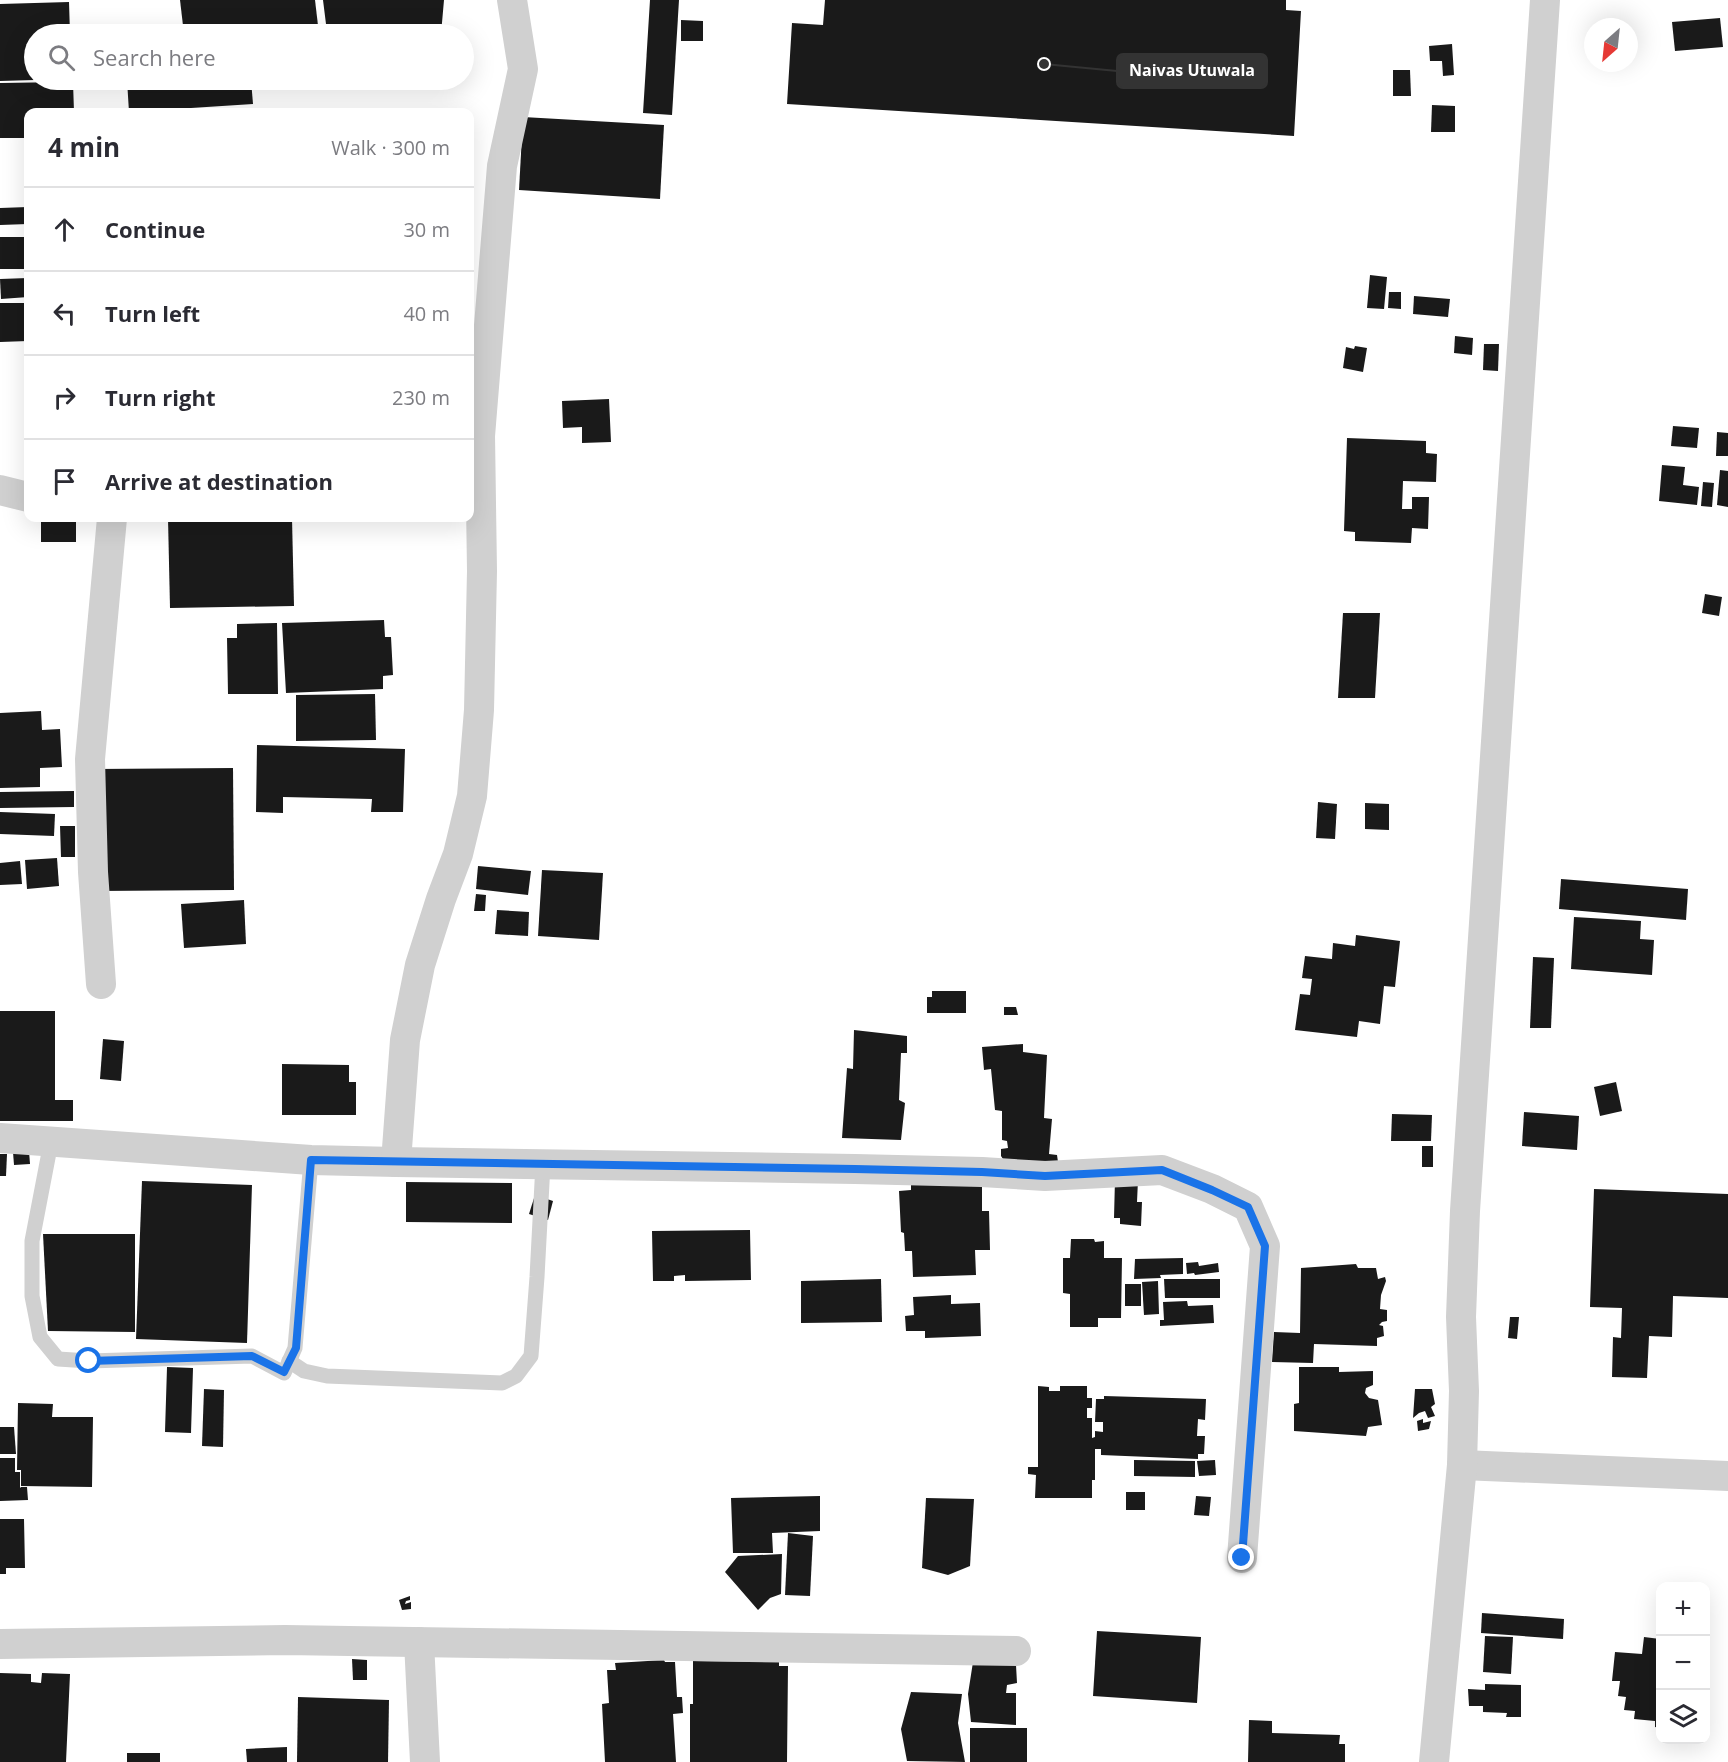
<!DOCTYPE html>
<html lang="en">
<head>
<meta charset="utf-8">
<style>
	body { margin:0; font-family:"Open Sans",sans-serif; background:#f7f7f7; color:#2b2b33 }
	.controls { position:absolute; right:18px; bottom:18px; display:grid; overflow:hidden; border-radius:12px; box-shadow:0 6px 24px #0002 }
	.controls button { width:54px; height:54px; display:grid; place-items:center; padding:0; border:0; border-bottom:2px solid #e1e1e2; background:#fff; color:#2b2b33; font:30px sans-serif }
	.compass { position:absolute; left:1584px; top:18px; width:54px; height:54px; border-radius:50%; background:#fff; box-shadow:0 6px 24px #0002; rotate:207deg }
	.stop { position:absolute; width:18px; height:18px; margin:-14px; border:4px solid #1a73e8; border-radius:50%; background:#fff }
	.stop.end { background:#1a73e8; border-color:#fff; box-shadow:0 2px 6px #0008 }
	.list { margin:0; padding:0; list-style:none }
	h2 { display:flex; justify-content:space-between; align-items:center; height:78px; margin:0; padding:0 24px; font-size:26px }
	h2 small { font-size:20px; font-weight:400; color:#7c7c81 }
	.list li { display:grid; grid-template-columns:39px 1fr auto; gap:18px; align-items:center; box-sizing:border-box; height:84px; padding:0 24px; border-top:2px solid #e1e1e2 }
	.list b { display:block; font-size:22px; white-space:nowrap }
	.list em { font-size:20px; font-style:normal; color:#7c7c81 }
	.icon { flex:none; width:33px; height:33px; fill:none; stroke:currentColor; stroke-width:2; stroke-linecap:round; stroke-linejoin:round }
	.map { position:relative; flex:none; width:1728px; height:1762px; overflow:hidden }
	.search { position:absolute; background:#fff; box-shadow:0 6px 24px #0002; left:24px; top:24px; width:450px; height:66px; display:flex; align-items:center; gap:15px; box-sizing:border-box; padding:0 21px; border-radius:33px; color:#7c7c81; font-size:22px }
	.panel { position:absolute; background:#fff; box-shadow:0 6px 24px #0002; left:24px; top:108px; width:450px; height:414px; border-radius:12px }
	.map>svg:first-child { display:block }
	.building { fill:#1a1a1a }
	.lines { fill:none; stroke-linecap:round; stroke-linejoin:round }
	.lane { stroke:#d0d0d0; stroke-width:15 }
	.street { stroke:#d0d0d0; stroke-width:30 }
	.route { stroke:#1a73e8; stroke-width:8 }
	.leader { fill:none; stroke:#333; stroke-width:2 }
	.callout-dot { fill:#333; stroke:#fff; stroke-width:2 }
	.callout { fill:#333; stroke:#333; stroke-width:2 }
	.callout-label { font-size:16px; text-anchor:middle; font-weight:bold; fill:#fff }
</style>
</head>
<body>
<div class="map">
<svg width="1728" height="1762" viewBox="0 0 1728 1762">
	<rect width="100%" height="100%" fill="#fff"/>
	<g class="building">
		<path d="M180,0h135l4,34h-135z"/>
		<path d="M323,0h121l-3,34h-65v-5l-49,3z"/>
		<path d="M650,0h29l-7,115 -29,-2z"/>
		<path d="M825,0h461v10l15,1 -7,125 -507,-32 5,-81 31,2z"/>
		<path d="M69,2l1,32h-36v46l-34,1v-77z"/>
		<path d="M1720,18l3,29 -48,4 -3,-29z"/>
		<path d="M681,20l22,1v20h-22z"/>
		<path d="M1452,44l2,31 -11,1 -1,-15h-12l-1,-15z"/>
		<path d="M1393,70h17l1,26h-18z"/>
		<path d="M127,80h124l2,24 -124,8z"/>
		<path d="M66,82h7l1,30h-46v26h-28v-55z"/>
		<path d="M1432,105l23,1v26h-24z"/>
		<path d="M523,117l141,8 -4,74 -141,-9z"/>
		<path d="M28,207v17l-28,1v-17z"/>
		<rect x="0" y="237" width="28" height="32"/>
		<path d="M1370,275l17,2 -3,32 -17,-1z"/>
		<path d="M28,278v19l-27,2 -1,-20z"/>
		<path d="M1389,292h12v17l-13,-1z"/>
		<path d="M1414,296l36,3 -2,18 -35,-3z"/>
		<path d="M0,303h28v38l-28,1z"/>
		<path d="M1455,336l18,2 -1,17 -18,-2z"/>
		<path d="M1484,344h15l-1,27 -15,-1z"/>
		<path d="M1355,346l12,2 -4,24 -20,-4 3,-21 8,2z"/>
		<path d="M609,399l2,43 -29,1v-16l-19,1 -1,-27z"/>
		<path d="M1673,426l26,2 -2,20 -26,-2z"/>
		<path d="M1717,432l11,1v23h-12z"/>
		<path d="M1347,438l79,3v12l11,1 -1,28 -33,-1 -1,28h10v-12h17l-1,32 -16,-1 -1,15 -56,-2v-9l-11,-1z"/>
		<path d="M1662,465l23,2 -2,18 16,2 -2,18 -38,-4z"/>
		<path d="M1720,470l8,1v36l-11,-2z"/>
		<path d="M1703,482l11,1 -2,24 -11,-1z"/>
		<path d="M168,518h124l2,88 -124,2z"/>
		<rect x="41" y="520" width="35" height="22"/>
		<path d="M1705,594l17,3 -3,19 -17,-3z"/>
		<path d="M1343,613h37l-5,85h-37z"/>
		<path d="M384,620l1,17h6l2,38 -10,1v13l-97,4 -4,-70z"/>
		<path d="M277,623l1,71h-50l-1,-56h10v-14z"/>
		<path d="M375,694l1,46 -80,1v-46z"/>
		<path d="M41,711l1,19 18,-1 2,38 -22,1v19l-40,1v-75z"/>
		<path d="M257,745l148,4 -2,63h-32l1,-13 -89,-2v16l-27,-1z"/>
		<path d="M233,768l1,122 -137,1 -2,-122z"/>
		<path d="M74,791v16l-74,1v-16z"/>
		<path d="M1318,802l19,2 -2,35 -19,-1z"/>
		<path d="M1365,803l24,1v26l-24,-1z"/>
		<path d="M0,812l55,2 -1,22 -54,-2z"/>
		<path d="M60,826h15v31h-14z"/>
		<path d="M57,858l2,28 -32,3 -2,-29z"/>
		<path d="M20,861l2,23 -22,1v-22z"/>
		<path d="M478,866l53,5 -3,24 -52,-6z"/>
		<path d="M542,870l61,3 -4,67 -61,-4z"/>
		<path d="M1561,879l127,10 -2,31 -127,-11z"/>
		<path d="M476,894l10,1 -1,16h-11z"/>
		<path d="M244,900l2,44 -62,4 -3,-44z"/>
		<path d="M497,910l32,2 -1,24 -33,-2z"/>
		<path d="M1574,917l67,4 -1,18 14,1 -2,35 -81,-6z"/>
		<path d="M1356,935l44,6 -5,46 -11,-1 -4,38 -21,-3 -2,16 -62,-7 5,-36 10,1 2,-16 -10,-1 3,-22 27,3 1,-16 22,3z"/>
		<path d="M1533,957l21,1 -3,70h-21z"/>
		<path d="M932,991h34v22h-39v-16h5z"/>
		<path d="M1004,1007h12l2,8h-14z"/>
		<path d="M0,1011h55v89h18v21h-73z"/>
		<path d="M854,1030l53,6v17h-6l-2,47 6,3 -4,37 -59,-2 5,-70 6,1z"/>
		<path d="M103,1039l21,2 -3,40 -21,-2z"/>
		<path d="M1023,1044v8l24,3 -3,63 8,1 -3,35 8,1 2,14 -54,-7 -4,-6v-7l7,-1 -1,-7 -5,-1v-29l-7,-1 -4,-41 -7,1 -2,-23z"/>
		<path d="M282,1064l67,1v17h7v33h-74z"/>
		<path d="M1616,1082l6,29 -22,5 -6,-29z"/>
		<path d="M1524,1112l55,4 -2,34 -55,-4z"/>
		<path d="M1392,1114l40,1 -1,26h-40z"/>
		<rect x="1422" y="1146" width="11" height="21"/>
		<path d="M29,1151l1,13 -16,1 -1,-13z"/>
		<path d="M0,1154h7l-1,22h-6z"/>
		<path d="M982,1178v33h7l1,39h-15l1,25 -63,2 -1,-26h-7l-1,-18 -3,-1 -2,-41 12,-1v-10z"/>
		<path d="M1115,1179l23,1 -1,22h5l-1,24 -21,-2v-6h-6z"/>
		<path d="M142,1181l110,4 -5,158 -111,-4z"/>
		<path d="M406,1182l106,1v40l-106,-1z"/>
		<path d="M1594,1189l134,5v104l-55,-2 -1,41 -23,-1 -2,42 -35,-1 1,-40 8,1 1,-30 -32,-1z"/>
		<path d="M535,1195l18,6 -5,19 -19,-6z"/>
		<path d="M750,1230l1,50 -66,1v-6l-11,1v5h-21l-1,-50z"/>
		<path d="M43,1234h92v98l-87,-1z"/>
		<path d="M1071,1239h23l1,3 9,-1v17h18l-1,60h-23v9h-28v-33l-7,-1v-35h7z"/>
		<path d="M1183,1258v16l-23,1 1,3 -27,1 1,-20z"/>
		<path d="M1198,1262l1,4 19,-3 1,9 -24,3 -1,-2 -7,1 -1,-11z"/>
		<path d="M1356,1264l2,4h18l2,11 7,-2 1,4 -5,14 -1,14 7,1v11l-5,1 -3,3 4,1 1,10 -7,2v8l-63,-2 -1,19 -41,-1 2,-30 26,1 1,-65z"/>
		<path d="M881,1279l1,43 -81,1v-42z"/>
		<path d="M1164,1279h56v19h-55z"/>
		<path d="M1158,1281l1,33 -15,1 -2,-33z"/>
		<rect x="1125" y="1284" width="16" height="22"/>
		<path d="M951,1295v9l29,-1 1,33 -56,2v-7h-19l-1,-15 9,-1 -1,-18z"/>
		<path d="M1187,1301l1,5 25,-1 1,18 -54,3v-6h4l-1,-18z"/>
		<path d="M1510,1317h9l-2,22 -9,-1z"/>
		<path d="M167,1367l26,1 -2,65 -26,-1z"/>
		<path d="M1299,1367h40v5l34,-1v14l-7,3 -1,5 4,5 9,2 4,25 -14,2 -2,9 -72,-5v-27l5,-1z"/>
		<path d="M1038,1386l11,1v4h11v-5h27v12h5v10h-5v10h5v20l3,-1v-6l8,1v-10h-8l1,-23h8v-3l102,3 -1,21 -7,-1 -1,17h8l-1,18h-6v5l-97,-4v-6h-6v31h-3v18h-57l1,-23 -8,-1v-7h10z"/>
		<path d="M204,1389l20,1 -1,57 -21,-1z"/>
		<path d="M1415,1389h17l3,15 -4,3 4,9 -7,2 -3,-7 -6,2 -6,5z"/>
		<path d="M18,1403l35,1 -1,13h41l-1,70 -71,-1v-16h-4z"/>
		<path d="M1423,1419v4l8,-2 -2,8 -11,2 -1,-10z"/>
		<path d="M0,1427h14l2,27h-16z"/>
		<path d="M0,1458h15v14h5v16l1,-1h6l1,13 -28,1z"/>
		<path d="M1134,1460l61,1v16l-61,-1z"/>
		<path d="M1215,1460l1,15 -17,1 -2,-15z"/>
		<rect x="1126" y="1492" width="19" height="18"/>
		<path d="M820,1496v35l-48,2 1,20h-40l-2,-55z"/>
		<path d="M1196,1496l15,1 -2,19 -15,-1z"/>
		<path d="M926,1498l48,1 -4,67 -22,9 -26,-7z"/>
		<path d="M0,1519h24l1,49h-19v6h-6z"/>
		<path d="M788,1533l25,3 -3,60 -25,-1z"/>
		<path d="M782,1554l-1,40 -11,4 -12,12 -33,-38 13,-16z"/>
		<path d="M410,1596v4l-4,1 -1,3 6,-2v7l-9,1 -3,-10z"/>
		<path d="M1482,1613l82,6 -1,20 -82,-6z"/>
		<path d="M1097,1631l104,6 -4,66 -104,-7z"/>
		<path d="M1485,1636l28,1 -2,37 -28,-2z"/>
		<path d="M1644,1637l16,2v89l-5,-1v-6l-21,-2 1,-8 -11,-1 2,-13 -8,-1 2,-15h-8l3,-29 27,2z"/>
		<path d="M352,1659l15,1v20h-14z"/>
		<path d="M664,1660l1,2h10l2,35h5l1,16 -10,1 3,48h-71l-3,-58 7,-1 -2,-33h9l-1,-7z"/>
		<path d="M693,1661l86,1v4h9l-1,96h-97v-58h3z"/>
		<path d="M973,1662l43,3 1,18 -10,2 -1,8h10v32l-45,-3 -3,-28z"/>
		<path d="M0,1673l31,1v8l10,1 1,-10 28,1 -4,88h-66z"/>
		<path d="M1485,1684l36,1v32h-15l1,-4 -24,-1v-6h-14l-1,-17 17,1z"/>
		<path d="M911,1692l51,2 -4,29 7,39 -58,-1 -6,-32z"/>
		<path d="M298,1697l91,3 -1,62h-91z"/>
		<path d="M1249,1720l23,1v12l68,2 -1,9h6v18h-97z"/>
		<rect x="970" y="1728" width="57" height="34"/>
		<path d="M287,1747v15h-40l-1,-13z"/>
		<rect x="127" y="1753" width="33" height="9"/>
	</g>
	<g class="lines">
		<g class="lane">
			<path d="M51,1142l-19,99v55l8,41 18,22 31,2 163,-5 32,17 11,-25 16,-188"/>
			<path d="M289,1361l15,10 23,5 175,7 14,-7 15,-20 6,-79 6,-113"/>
		</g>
		<g class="street">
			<path d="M0,490l28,7"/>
			<path d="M101,984l-8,-112 -3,-113 22,-241"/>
			<path d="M0,1138l311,22 85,2 459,7 127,3 63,4 117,-6 50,19 36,18 17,39 -23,312"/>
			<path d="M396,1162l9,-122 15,-75 21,-66 17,-45 14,-58 7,-86 3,-139 -2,-135 22,-270 21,-97 -11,-69"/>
			<path d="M1462,1465l266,11"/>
			<path d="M419,1642l6,120"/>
			<path d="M0,1644l285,-4 731,11"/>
			<path d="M1434,1762l28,-297 2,-74 -3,-74 4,-106 80,-1211"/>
		</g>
	</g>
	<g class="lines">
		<path class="route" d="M89,1361l163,-5 32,16 12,-24 15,-188 544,9 127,3 63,4 117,-6 50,20 36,17 17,39 -23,312"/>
	</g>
	<path class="leader" d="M1044 64L1117 71"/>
	<circle class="callout-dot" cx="1044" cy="64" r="6"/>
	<rect class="callout" x="1117" y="54" width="150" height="34" rx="6"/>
	<g class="callout-label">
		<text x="1192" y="76">Naivas Utuwala</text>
	</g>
</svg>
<div class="controls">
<button>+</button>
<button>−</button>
<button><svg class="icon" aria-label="layers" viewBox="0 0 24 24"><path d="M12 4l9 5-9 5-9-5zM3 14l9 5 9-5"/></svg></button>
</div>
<svg class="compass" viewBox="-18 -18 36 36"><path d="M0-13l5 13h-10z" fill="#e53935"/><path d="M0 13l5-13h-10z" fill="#7c7c81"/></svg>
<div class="stop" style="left:89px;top:1361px"></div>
<div class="stop end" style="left:1242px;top:1558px"></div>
<div class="search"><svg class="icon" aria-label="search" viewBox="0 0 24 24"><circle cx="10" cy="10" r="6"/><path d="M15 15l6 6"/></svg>Search here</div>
<section class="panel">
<h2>4 min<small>Walk · 300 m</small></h2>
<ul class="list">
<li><svg class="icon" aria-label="ahead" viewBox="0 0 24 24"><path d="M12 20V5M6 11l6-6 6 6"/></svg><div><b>Continue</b></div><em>30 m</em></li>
<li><svg class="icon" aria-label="left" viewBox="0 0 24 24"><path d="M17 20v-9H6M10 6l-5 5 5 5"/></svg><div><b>Turn left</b></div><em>40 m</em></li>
<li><svg class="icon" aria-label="right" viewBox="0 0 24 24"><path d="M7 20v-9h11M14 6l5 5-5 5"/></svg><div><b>Turn right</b></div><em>230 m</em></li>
<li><svg class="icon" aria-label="arrive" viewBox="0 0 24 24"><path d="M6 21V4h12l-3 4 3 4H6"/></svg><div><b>Arrive at destination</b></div></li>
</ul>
</section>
</div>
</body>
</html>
